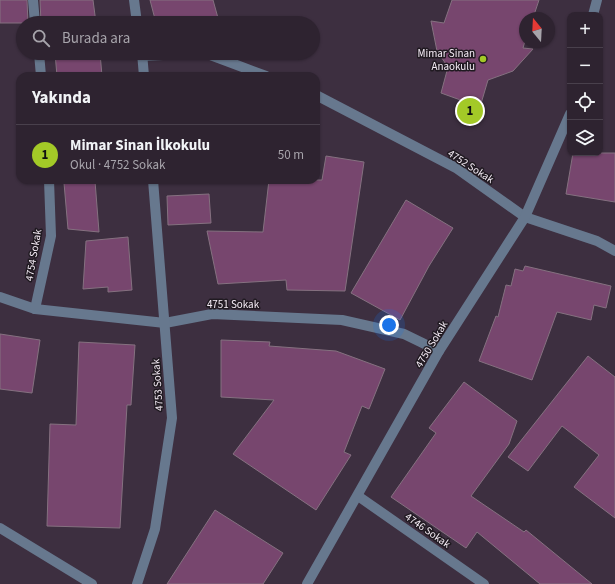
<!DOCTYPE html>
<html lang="tr">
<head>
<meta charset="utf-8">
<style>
	body { margin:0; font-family:"Source Sans 3",sans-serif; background:#362b38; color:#f1f3f6 }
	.controls { position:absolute; right:12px; top:12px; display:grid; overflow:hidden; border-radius:8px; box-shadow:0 1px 3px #0004 }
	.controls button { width:36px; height:36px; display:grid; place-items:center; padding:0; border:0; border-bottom:1px solid #49404c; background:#2e2330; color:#f1f3f6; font:20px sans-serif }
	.compass { position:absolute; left:519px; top:12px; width:36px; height:36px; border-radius:50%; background:#2e2330; box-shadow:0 1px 3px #0004; rotate:342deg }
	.you { position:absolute; left:389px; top:325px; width:14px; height:14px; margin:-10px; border:3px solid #fff; border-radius:50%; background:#1a73e8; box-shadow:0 0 0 6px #1a73e833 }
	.badge { display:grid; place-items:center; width:26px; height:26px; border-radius:50%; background:#a3c927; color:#111; font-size:13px; font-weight:700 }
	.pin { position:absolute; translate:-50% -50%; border:2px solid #fff; box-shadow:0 1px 4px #0006 }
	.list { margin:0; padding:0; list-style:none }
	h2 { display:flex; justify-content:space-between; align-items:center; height:52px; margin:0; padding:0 16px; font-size:17px }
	h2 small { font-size:13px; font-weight:400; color:#a7a4ab }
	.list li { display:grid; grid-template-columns:26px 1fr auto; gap:12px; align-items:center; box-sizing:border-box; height:60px; padding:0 16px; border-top:1px solid #49404c }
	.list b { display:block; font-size:15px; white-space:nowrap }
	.list p { margin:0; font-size:13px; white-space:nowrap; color:#a7a4ab }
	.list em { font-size:13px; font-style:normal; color:#a7a4ab }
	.icon { flex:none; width:22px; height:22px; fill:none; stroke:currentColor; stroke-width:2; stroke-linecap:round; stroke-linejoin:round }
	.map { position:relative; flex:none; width:615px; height:584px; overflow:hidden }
	.search { position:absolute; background:#2e2330; box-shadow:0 1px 3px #0004; left:16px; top:16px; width:304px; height:44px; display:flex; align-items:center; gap:10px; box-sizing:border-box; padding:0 14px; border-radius:22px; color:#a7a4ab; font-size:15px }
	.panel { position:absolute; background:#2e2330; box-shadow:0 1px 3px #0004; left:16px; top:72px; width:304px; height:112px; border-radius:12px }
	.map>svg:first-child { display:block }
	.building { fill:#77466e; stroke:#857180 }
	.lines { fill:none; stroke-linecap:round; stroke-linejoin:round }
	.minor { stroke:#67788e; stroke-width:10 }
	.poi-dot { fill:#a3c927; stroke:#201a21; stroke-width:1.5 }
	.labels { text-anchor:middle; stroke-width:3; stroke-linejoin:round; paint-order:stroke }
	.poi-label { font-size:11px; fill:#f5ecf6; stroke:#201a21; text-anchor:end }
	.street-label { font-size:11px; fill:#f5ecf6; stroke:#201a21 }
</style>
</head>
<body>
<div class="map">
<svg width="615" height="584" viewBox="0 0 615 584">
	<rect width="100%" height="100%" fill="#3d2f40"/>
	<g class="building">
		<path d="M0,0h27l1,23h-28z"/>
		<path d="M40,0h53l3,23h-55z"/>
		<path d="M150,0h63l5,18 -18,5h-44z"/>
		<path d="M452,0h87l-6,18h-8v23l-2,7 10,1 -20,22 -25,9 -8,27 -39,-14 7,-26 -11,-16 -6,-30 13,2z"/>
		<path d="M55,53h45l2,23h-45z"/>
		<path d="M573,153h42v49l-49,-8z"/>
		<path d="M326,156l38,6 -19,129 -58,-1 -1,-10 -68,4 -11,-53 56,1 6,-52h53z"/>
		<path d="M95,181l4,51 -31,-3 -4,-46z"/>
		<path d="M209,194l2,29 -43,2 -1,-29z"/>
		<path d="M406,200l47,28 -24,38 -29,54 -49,-27z"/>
		<path d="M128,237l4,53 -24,2v-5l-25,2 3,-48z"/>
		<path d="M525,266l86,20 -5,22 -12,-3 -3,15 -34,-8 -25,68 -53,-19 17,-45 2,1 8,-32 5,1 4,-17 8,2z"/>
		<path d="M0,334l40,6 -8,53 -32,-4z"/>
		<path d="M221,340l49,2 -1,4 67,5 49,18 -16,40 -7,-3 -18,46 7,3 -35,55 -83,-56 41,-54 -53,-3z"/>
		<path d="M79,342l56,3 -4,60h-4l-7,123 -73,-2 3,-102 26,1z"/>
		<path d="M588,356l27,21v141l-41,-31 25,-32 -37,-29 -34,45 -20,-14z"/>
		<path d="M464,382l53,39 -8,23 -38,52 53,36 2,-2 66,54h-52l-63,-52 -11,16 -75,-51 45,-64 -7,-5z"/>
		<path d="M215,510l68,43 -20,31h-96z"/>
	</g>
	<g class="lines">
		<g class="minor">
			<path d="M33,0l2,23"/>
			<path d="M134,0l3,23"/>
			<path d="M593,15l4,-15"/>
			<path d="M39,53l2,23"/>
			<path d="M142,53l2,23"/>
			<path d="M142,56l63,-3 61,23"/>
			<path d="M316,95l140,73 69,49 72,24 18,10"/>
			<path d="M0,297l35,12 130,14 47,-9 130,6 62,14 35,17"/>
			<path d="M35,309l16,-73 -2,-56"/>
			<path d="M358,496l126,88"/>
			<path d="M0,528l92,56"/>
			<path d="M137,584l18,-55 17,-111 -19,-238"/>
			<path d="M307,584l132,-233 86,-134 45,-103"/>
		</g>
	</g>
	<circle class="poi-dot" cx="483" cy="59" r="4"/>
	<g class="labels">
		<g class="poi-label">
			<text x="475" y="57">Mimar Sinan<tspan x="475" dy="13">Anaokulu</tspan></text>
		</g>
		<g class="street-label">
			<text transform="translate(471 166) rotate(33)" y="4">4752 Sokak</text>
			<text transform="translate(33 255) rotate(-80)" y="4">4754 Sokak</text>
			<text x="233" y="308">4751 Sokak</text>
			<text transform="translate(431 344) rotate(-59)" y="4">4750 Sokak</text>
			<text transform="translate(157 385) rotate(-94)" y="4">4753 Sokak</text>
			<text transform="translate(428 530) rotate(35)" y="4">4746 Sokak</text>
		</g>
	</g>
</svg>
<div class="controls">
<button>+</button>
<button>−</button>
<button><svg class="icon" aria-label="locate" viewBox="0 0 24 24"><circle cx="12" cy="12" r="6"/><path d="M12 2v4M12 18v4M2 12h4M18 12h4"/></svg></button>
<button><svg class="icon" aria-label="layers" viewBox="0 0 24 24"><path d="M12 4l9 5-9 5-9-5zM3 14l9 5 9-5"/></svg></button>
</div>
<svg class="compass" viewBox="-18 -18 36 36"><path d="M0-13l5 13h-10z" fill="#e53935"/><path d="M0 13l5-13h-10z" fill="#a7a4ab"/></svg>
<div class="you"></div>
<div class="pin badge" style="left:470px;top:111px">1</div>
<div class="search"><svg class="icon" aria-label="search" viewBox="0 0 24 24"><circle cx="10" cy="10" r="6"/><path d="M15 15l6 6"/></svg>Burada ara</div>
<section class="panel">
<h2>Yakında<small></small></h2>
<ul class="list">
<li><span class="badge">1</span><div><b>Mimar Sinan İlkokulu</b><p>Okul · 4752 Sokak</p></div><em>50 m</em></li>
</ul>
</section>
</div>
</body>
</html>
